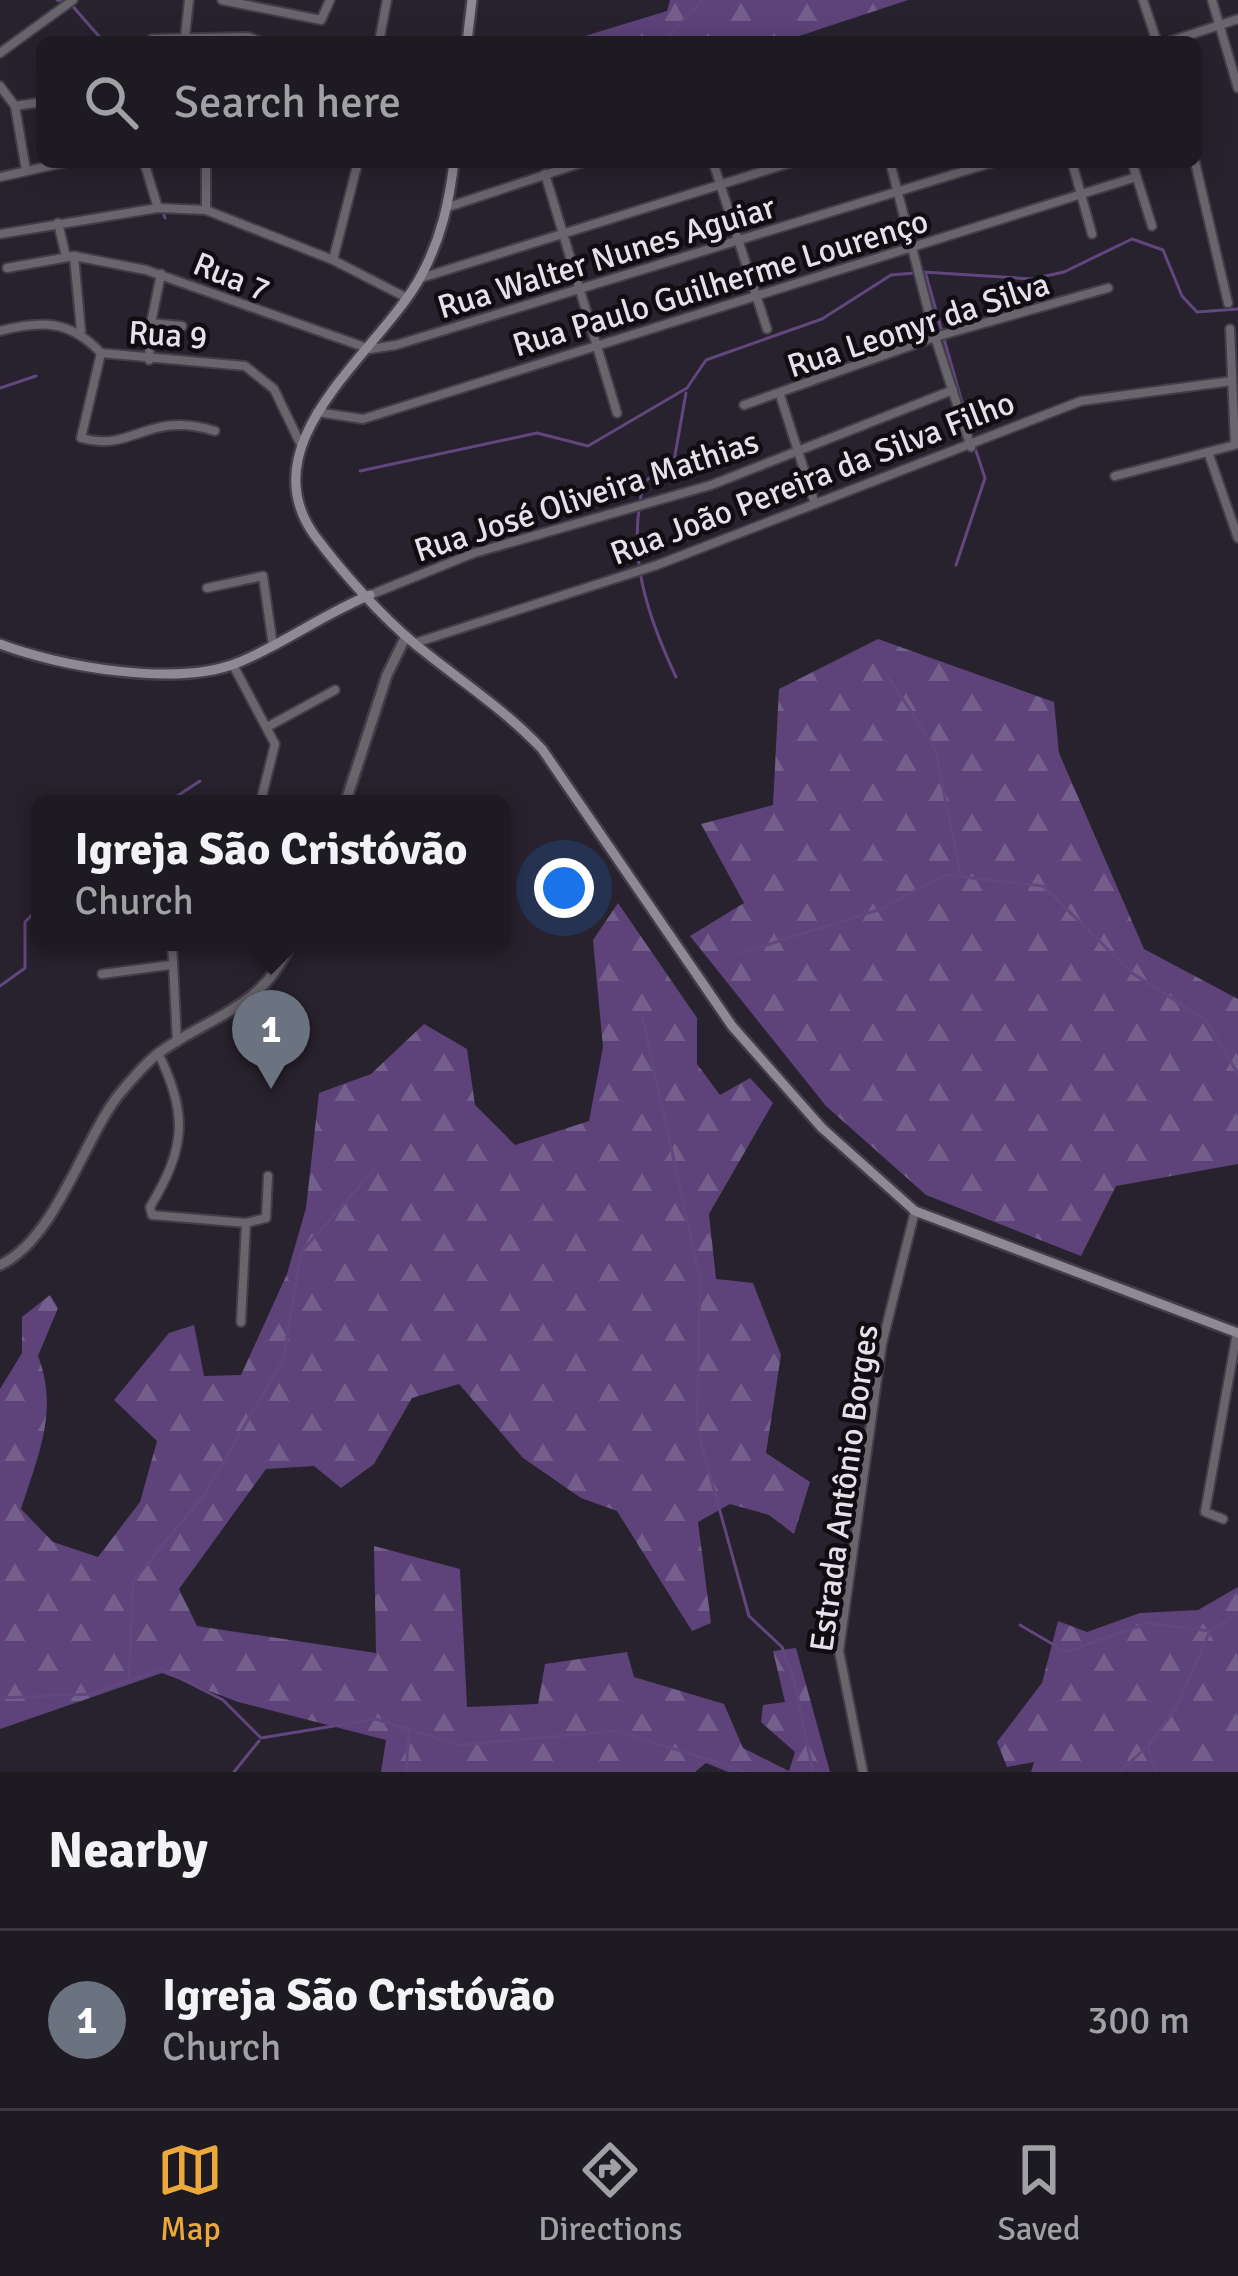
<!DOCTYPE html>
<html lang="en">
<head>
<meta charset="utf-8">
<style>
	body { margin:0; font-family:Signika,sans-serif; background:#26232a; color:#f1f3f6 }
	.you { position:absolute; left:564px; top:888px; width:42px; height:42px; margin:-30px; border:9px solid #fff; border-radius:50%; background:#1a73e8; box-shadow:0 0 0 18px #1a73e833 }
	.badge { display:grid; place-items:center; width:78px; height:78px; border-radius:50%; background:#eda83b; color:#fff; font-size:39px; font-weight:700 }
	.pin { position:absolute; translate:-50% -99px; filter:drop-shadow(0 3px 6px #0008) }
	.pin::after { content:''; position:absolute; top:63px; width:42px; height:36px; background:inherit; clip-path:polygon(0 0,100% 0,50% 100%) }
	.popup { position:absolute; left:31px; top:795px; width:480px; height:156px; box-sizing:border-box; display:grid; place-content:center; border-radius:18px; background:#1e1a22; filter:drop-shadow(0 3px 9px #0005); font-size:39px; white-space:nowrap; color:#a1a1a5 }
	.popup b { font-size:45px; color:#f1f3f6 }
	.popup::after { content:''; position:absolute; left:50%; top:100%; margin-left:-24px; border:24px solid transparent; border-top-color:#1e1a22 }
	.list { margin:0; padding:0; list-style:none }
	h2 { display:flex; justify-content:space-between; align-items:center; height:156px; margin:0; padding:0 48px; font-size:51px }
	h2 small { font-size:39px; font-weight:400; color:#a1a1a5 }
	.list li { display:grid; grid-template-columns:78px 1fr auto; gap:36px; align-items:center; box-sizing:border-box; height:180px; padding:0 48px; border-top:3px solid #3c3840 }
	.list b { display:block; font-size:45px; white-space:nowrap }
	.list p { margin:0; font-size:39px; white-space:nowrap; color:#a1a1a5 }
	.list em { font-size:39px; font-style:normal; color:#a1a1a5 }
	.icon { flex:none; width:66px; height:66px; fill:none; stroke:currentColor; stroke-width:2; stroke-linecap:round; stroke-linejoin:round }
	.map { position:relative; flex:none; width:1238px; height:1772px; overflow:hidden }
	.search { position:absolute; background:#1e1a22; box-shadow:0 6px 30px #0003; left:36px; right:36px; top:36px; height:132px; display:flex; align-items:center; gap:30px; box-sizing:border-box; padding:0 42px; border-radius:18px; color:#a1a1a5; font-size:45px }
	.sheet { height:336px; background:#1e1a22 }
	nav { display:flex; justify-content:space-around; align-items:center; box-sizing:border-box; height:168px; border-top:3px solid #3c3840; background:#1e1a22; font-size:33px; color:#a1a1a5 }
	nav a { display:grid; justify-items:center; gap:6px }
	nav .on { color:#eda83b }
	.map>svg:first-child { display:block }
	.forest { fill:url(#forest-firs) }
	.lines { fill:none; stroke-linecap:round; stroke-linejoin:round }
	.stream { stroke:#61477d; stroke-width:3 }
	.minor-casing { stroke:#423d48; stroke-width:12 }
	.tertiary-casing { stroke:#423d48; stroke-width:14 }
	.secondary-casing { stroke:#423d48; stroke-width:14 }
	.minor { stroke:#68656c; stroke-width:8 }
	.tertiary { stroke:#68656c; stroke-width:9 }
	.secondary { stroke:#8e8994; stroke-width:9 }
	.labels { text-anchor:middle; stroke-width:9; stroke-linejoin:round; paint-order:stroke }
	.street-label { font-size:33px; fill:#e5e1ea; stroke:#0f0d12 }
</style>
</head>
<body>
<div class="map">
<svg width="1238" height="1772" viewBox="0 0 1238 1772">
	<defs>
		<pattern id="forest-firs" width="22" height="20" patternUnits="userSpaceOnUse" patternTransform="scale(3)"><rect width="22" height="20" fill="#5d4379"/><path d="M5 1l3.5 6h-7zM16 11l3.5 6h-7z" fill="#745e8c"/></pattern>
	</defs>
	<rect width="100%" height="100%" fill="#28222e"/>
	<g class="forest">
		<path d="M670,0h238l-127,42h-216l102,-31z"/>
		<path d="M878,639l176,63 5,51 85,196 94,50v165l-122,22 -35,70 -155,-61 -100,-89 -136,-170 54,-33 -43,-79 72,-19 6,-116z"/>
		<path d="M618,903l79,115v46l23,31 30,-17 23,25 -64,111 7,65 37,4 28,72 -15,98 44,29 -16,52 -25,-19 -39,-11 -32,18 13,101 -19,8 -75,-120 -36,-13 -58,-40 -64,-74 -47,14 -38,66 -33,24 -27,-22 -48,3 -87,120 18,37 179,27 -2,-107 86,23 7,138 71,-3 7,-40 82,-12 7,25 90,27 19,44 46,23 6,-19 -34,-30 2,-17 22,-3 -12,-51 23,-3 34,124h-102l-22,-9 -11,9h-314l5,-32 -148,-38 -76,-29 -162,56v-340l22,-36v-36l28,-22 8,13 -20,48c21,54 0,100 -17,153l32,33 45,15 42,-55 17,-61 -43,-41 55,-67 25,-8 10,51 37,-1 46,-101 19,-66 13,-115 52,-19 53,-50 43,25 8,56 40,40 74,-24 14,-74 -10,-107z"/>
		<path d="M1238,1587v185h-207l3,-10 -27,5 -10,-25 45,-59 16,-62 29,11 53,-19 58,-3z"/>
	</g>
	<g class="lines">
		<g class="stream">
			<path d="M57,0l12,2 35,40"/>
			<path d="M664,42l38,-42"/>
			<path d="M153,179l12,39"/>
			<path d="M923,272l109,7 32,-7 68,-33 31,11 19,46 15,16 41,-3"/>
			<path d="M926,275l46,163"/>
			<path d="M0,388l36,-12"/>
			<path d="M360,471l177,-38 51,13 99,-58 19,-28 116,-41 69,-44 23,-2"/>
			<path d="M956,565l29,-87 -10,-30"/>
			<path d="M676,677c-30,-64 -50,-124 -32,-195l30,-21 12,-68"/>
			<path d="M889,678l46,70 26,128"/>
			<path d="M165,804l35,-23"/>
			<path d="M741,953l140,-44 64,-34 98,11 89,87 74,47 32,54"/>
			<path d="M0,986l25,-18v-46l15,-15"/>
			<path d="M642,1015l58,264 -3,149 52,188 33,31 13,37 18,88"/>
			<path d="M1020,1625l46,27 82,-29 62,8"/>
			<path d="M129,1680l4,-99 71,-86 79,-135 18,-108 73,-82"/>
			<path d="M0,1698l91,-4 71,-25 61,31 38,38 115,-19 82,26 159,-14 130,41"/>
			<path d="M234,1772l25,-31"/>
			<path d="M406,1772l3,-40"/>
			<path d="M1119,1772l29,-26"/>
			<path d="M1156,1772l-8,-26 28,-38 34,-77 28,-18"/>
		</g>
		<defs>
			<g id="minor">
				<path d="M222,0l99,20 9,-20"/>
				<path d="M1143,0l14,42"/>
				<path d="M1212,0l26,88"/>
				<path d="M185,37l4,-37"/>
				<path d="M152,39l96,-2 14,5"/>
				<path d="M379,42l8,-42"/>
				<path d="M1168,42l70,-23"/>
				<path d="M0,53l73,-53"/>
				<path d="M0,86l15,20 11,64"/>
				<path d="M15,106l27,-4"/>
				<path d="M144,162l14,46"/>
				<path d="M206,162v48"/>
				<path d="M713,162l54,167"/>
				<path d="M890,162l45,175 36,110"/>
				<path d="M1072,162l20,72"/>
				<path d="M1132,162l20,64"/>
				<path d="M1195,162l33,141"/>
				<path d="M545,174l72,239"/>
				<path d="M0,177l67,-15"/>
				<path d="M448,207l136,-45"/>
				<path d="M58,223l8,34"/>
				<path d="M0,234l158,-26 48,2 127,50 74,38"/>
				<path d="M74,256l7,75"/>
				<path d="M333,260l25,-98"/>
				<path d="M7,268l67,-12 72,14 224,79 26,-4 598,-183"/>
				<path d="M161,274l-10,49 31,3"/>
				<path d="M421,278l372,-116"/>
				<path d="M0,331c42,-11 70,-11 101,22l144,13 29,23 27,56"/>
				<path d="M101,353l-20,85c53,15 65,-28 134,-7"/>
				<path d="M149,360l2,-37"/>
				<path d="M780,395l35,109"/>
				<path d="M744,405l191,-68 173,-49"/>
				<path d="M317,412l46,7 773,-242"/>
				<path d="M1208,452l30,86"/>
				<path d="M1115,476l120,-31 -5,-116"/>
				<path d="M207,588l56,-12 10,70"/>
				<path d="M370,595l104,-42 237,-68 242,-95"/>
				<path d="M415,643l242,-78 424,-164 151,-20"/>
				<path d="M233,665l42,79 -15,60"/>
				<path d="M269,726l66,-36"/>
				<path d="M172,942l5,100"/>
				<path d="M102,974l68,-9"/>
				<path d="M158,1053c31,62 27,96 -8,154l2,8 94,8 20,-5 2,-42"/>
				<path d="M241,1322l5,-99"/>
				<path d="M1223,1519l-18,-7 32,-179"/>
				<path d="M863,1772l-24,-121 43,-307 33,-133"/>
			</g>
			<g id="tertiary">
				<path d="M345,804l42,-129 19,-39"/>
				<path d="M0,1265c57,-27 83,-127 121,-173 11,-13 25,-30 39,-40 52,-37 104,-44 131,-110"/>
			</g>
			<g id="secondary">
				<path d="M467,42l5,-42"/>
				<path d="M454,162c-5,41 -13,77 -33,114 -41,76 -175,165 -106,260 27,36 65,79 100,108 44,36 88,64 127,105l190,277 90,102 93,83 323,122"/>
				<path d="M0,644c60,23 177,43 237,19 47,-19 86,-49 133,-68"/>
			</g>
		</defs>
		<use href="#minor" class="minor-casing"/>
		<use href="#tertiary" class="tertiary-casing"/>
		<use href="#secondary" class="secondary-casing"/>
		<use href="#minor" class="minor"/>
		<use href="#tertiary" class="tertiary"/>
		<use href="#secondary" class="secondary"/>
	</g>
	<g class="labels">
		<g class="street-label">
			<text transform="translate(606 256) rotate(-17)" y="12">Rua Walter Nunes Aguiar</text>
			<text transform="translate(232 276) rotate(22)" y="12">Rua 7</text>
			<text transform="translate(720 282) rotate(-17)" y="12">Rua Paulo Guilherme Lourenço</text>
			<text transform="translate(918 324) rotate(-18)" y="12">Rua Leonyr da Silva</text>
			<text transform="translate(168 334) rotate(4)" y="12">Rua 9</text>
			<text transform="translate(812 477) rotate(-21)" y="12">Rua João Pereira da Silva Filho</text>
			<text transform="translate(586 495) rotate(-18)" y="12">Rua José Oliveira Mathias</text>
			<text transform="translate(843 1488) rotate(-82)" y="12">Estrada Antônio Borges</text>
		</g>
	</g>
</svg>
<div class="you"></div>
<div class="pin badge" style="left:271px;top:1089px;background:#6b7280">1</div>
<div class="popup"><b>Igreja São Cristóvão</b>Church</div>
<div class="search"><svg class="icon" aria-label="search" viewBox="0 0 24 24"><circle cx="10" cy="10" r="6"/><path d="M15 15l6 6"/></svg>Search here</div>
</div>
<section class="sheet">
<h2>Nearby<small></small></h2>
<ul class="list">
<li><span class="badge" style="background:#6b7280">1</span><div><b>Igreja São Cristóvão</b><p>Church</p></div><em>300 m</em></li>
</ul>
</section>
<nav>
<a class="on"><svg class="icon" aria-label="map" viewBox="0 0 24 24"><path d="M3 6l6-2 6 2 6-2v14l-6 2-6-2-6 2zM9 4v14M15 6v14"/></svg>Map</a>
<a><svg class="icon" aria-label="directions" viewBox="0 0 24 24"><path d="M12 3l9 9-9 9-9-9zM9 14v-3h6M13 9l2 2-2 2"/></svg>Directions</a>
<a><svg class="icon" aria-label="saved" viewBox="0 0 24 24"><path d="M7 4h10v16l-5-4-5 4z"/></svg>Saved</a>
</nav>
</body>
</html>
